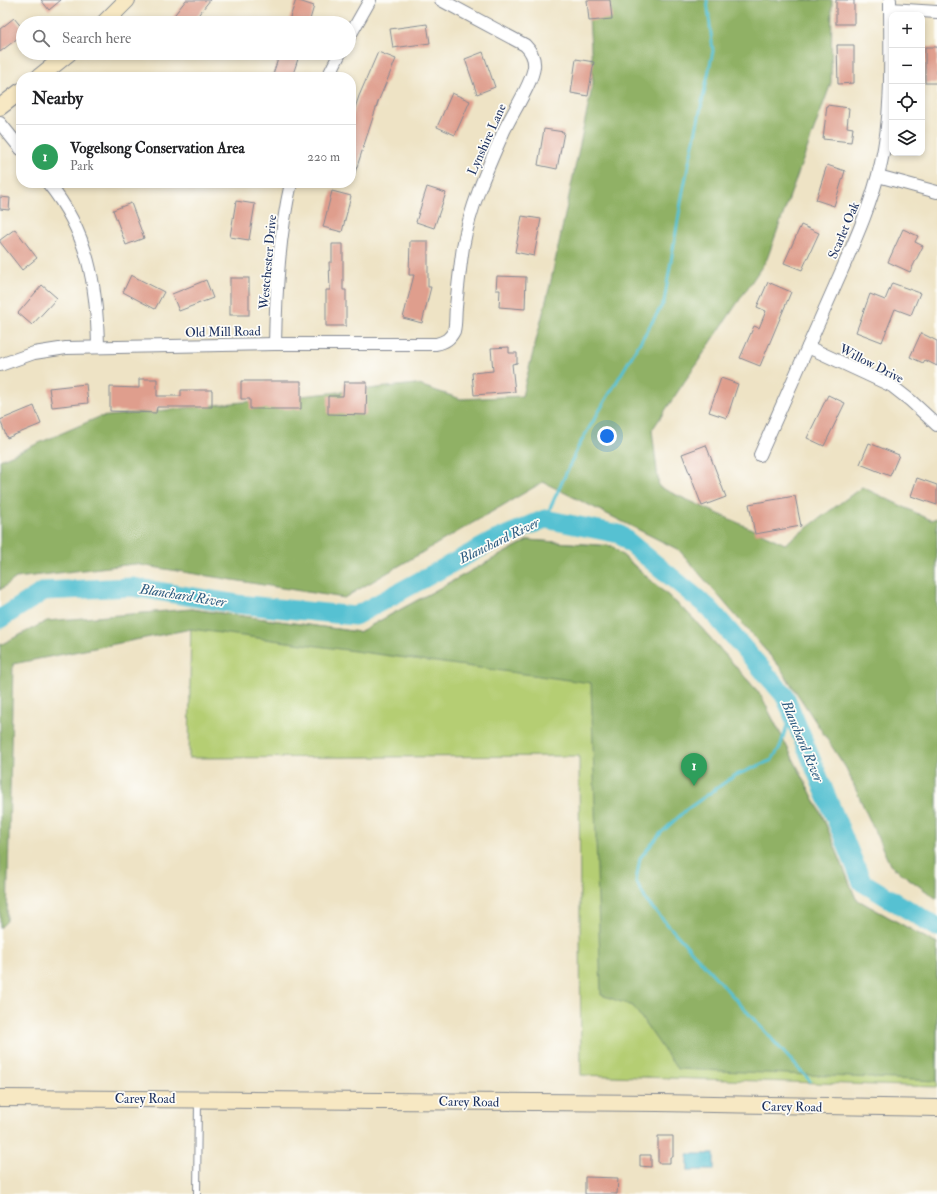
<!DOCTYPE html>
<html lang="en">
<head>
<meta charset="utf-8">
<style>
	body { margin:0; font-family:"IM FELL Double Pica",serif; background:#f6f6f6; color:#202124 }
	.controls { position:absolute; right:12px; top:12px; display:grid; overflow:hidden; border-radius:8px; box-shadow:0 2px 6px #0003 }
	.controls button { width:36px; height:36px; display:grid; place-items:center; padding:0; border:0; border-bottom:1px solid #e0e0e0; background:#fff; color:#202124; font:20px sans-serif }
	.you { position:absolute; left:607px; top:436px; width:14px; height:14px; margin:-10px; border:3px solid #fff; border-radius:50%; background:#1a73e8; box-shadow:0 0 0 6px #1a73e833 }
	.badge { display:grid; place-items:center; width:26px; height:26px; border-radius:50%; background:#d1495b; color:#fff; font-size:13px; font-weight:700 }
	.pin { position:absolute; translate:-50% -33px; filter:drop-shadow(0 1px 2px #0008) }
	.pin::after { content:''; position:absolute; top:21px; width:14px; height:12px; background:inherit; clip-path:polygon(0 0,100% 0,50% 100%) }
	.list { margin:0; padding:0; list-style:none }
	h2 { display:flex; justify-content:space-between; align-items:center; height:52px; margin:0; padding:0 16px; font-size:17px }
	h2 small { font-size:13px; font-weight:400; color:#757577 }
	.list li { display:grid; grid-template-columns:26px 1fr auto; gap:12px; align-items:center; box-sizing:border-box; height:64px; padding:0 16px; border-top:1px solid #e0e0e0 }
	.list b { display:block; font-size:15px; white-space:nowrap }
	.list p { margin:0; font-size:13px; white-space:nowrap; color:#757577 }
	.list em { font-size:13px; font-style:normal; color:#757577 }
	.icon { flex:none; width:22px; height:22px; fill:none; stroke:currentColor; stroke-width:2; stroke-linecap:round; stroke-linejoin:round }
	.map { position:relative; flex:none; width:937px; height:1194px; overflow:hidden }
	.search { position:absolute; background:#fff; box-shadow:0 2px 6px #0003; left:16px; top:16px; width:340px; height:44px; display:flex; align-items:center; gap:10px; box-sizing:border-box; padding:0 14px; border-radius:22px; color:#757577; font-size:15px }
	.panel { position:absolute; background:#fff; box-shadow:0 2px 6px #0003; left:16px; top:72px; width:340px; height:116px; border-radius:16px }
	.map>svg:first-child { display:block }
	.green { fill:#b5ce73; stroke:#687e68 }
	.forest { fill:#90b165; stroke:#567062 }
	.water { fill:#57c1d2; stroke:#397898 }
	.lines { fill:none; stroke-linecap:round; stroke-linejoin:round }
	.stream { stroke:#57c1d2; stroke-width:3 }
	.river { stroke:#57c1d2; stroke-width:19 }
	.building { fill:#df9e8d }
	.service-casing { stroke:#848992; stroke-width:8 }
	.minor-casing { stroke:#848992; stroke-width:14 }
	.secondary-casing { stroke:#848992; stroke-width:18 }
	.service { stroke:#fff; stroke-width:6 }
	.minor { stroke:#fff; stroke-width:12 }
	.secondary { stroke:#f7e8c3; stroke-width:16 }
	.labels { text-anchor:middle; stroke-width:3.5; stroke-linejoin:round; paint-order:stroke }
	.street-label { font-size:13px; fill:#1b2f5e; stroke:#fdfcf7 }
	.water-label { font-size:14px; font-style:italic; fill:#2d5b81; stroke:#fdfcf7 }
</style>
</head>
<body>
<div class="map">
<svg width="937" height="1194" viewBox="0 0 937 1194">
	<rect width="100%" height="100%" fill="#fdfcf7"/>
	<filter id="ink" filterUnits="userSpaceOnUse"><feTurbulence type="fractalNoise" baseFrequency=".025" numOctaves="2"/><feDisplacementMap in="SourceGraphic" scale="8" xChannelSelector="R" yChannelSelector="G"/><feConvolveMatrix kernelMatrix="1 2 1 2 8 2 1 2 1" color-interpolation-filters="sRGB"/></filter>
	<filter id="wash" filterUnits="userSpaceOnUse"><feTurbulence type="fractalNoise" baseFrequency=".012" numOctaves="4" result="noise"/><feDisplacementMap in="SourceGraphic" scale="16" xChannelSelector="R" yChannelSelector="G"/><feGaussianBlur stdDeviation="0.9" result="paint"/><feColorMatrix in="noise" values="0 0 0 0 0 0 0 0 0 0 0 0 0 0 0 0 0 1.4 0 .05"/><feComposite in="paint" operator="in"/></filter>
	<g filter="url(#wash)">
		<rect width="100%" height="100%" fill="#eee3c5"/>
		<path class="green" d="M528,540l84,6 78,69 70,79 62,121 34,84 81,45v143l-356,-12 -2,-319 -390,2 2,-149 168,23z"/>
		<g class="forest">
			<path d="M588,0h244l-1,83 -64,176 -115,171 7,57 126,57 77,-57 69,33 6,-2v381l-47,-34 -44,-97 -67,-102 -100,-116 -136,-68 -199,116 -210,-34 -118,14 -16,12v-130l99,-43 317,-33 45,15 61,-3 28,-111 43,-202z"/>
			<path d="M528,540l84,6 78,69 70,79 62,121 34,84 81,45v137l-260,-12 -44,-63 -32,-11 -10,-312 -400,-54 -178,35 -6,257 -7,7v-283l47,-24 144,-12 168,23z"/>
		</g>
		<rect class="water" x="688" y="1154" width="26" height="16"/>
		<g class="lines">
			<g class="stream">
				<path d="M545,519l34,-74 85,-143 19,-111 30,-140 -6,-51"/>
				<path d="M791,713l-11,34 -8,13 -38,16 -48,34 -25,23 -21,25 -4,23 11,21 163,179"/>
			</g>
			<path class="river" d="M0,619l44,-28 88,-4 105,17 118,12 138,-75 52,-22 74,15 90,74 76,88 77,186 75,45"/>
		</g>
		<g id="blocks">
			<g class="building">
				<path d="M41,0h20l-12,10z"/>
				<path d="M186,0h24l-18,23h-24z"/>
				<path d="M296,0l18,6 -5,17h-21z"/>
				<path d="M587,0h23l2,19 -23,2z"/>
				<rect x="836" y="0" width="18" height="24"/>
				<path d="M14,18l9,11v5l-23,18v-23z"/>
				<path d="M427,24l3,19 -37,5 -3,-19z"/>
				<path d="M837,45h17v38l-16,1z"/>
				<rect x="925" y="47" width="12" height="36"/>
				<path d="M378,52l18,7 -18,43 -25,77h-2v-59l8,-24z"/>
				<path d="M483,52l12,35 -18,7 -12,-35z"/>
				<path d="M280,53h20l-8,24h-20z"/>
				<path d="M576,59l18,3 -6,34 -17,-3z"/>
				<path d="M452,93l18,8 -15,34 -18,-8z"/>
				<path d="M827,105l22,3 -2,19 6,1 -2,14 -28,-3z"/>
				<path d="M544,129l20,3 -7,37 -19,-4z"/>
				<path d="M827,165l18,6 -11,35 -18,-6z"/>
				<path d="M427,187l19,6 -12,35 -18,-6z"/>
				<path d="M332,191l19,5 -9,36 -19,-5z"/>
				<path d="M0,197l10,1 -1,12 -9,-1z"/>
				<path d="M236,201l19,3 -6,36 -19,-3z"/>
				<path d="M131,203l13,35 -18,7 -13,-35z"/>
				<path d="M522,216l19,3 -7,37 -19,-4z"/>
				<path d="M801,225l18,8 -17,37 -18,-7z"/>
				<path d="M15,229l22,29 -15,12 -22,-28v-2z"/>
				<path d="M903,229l15,7 -3,6 8,4 -13,26 -22,-10z"/>
				<path d="M410,241h18v46h3l-9,36 -19,-5 11,-43h-5z"/>
				<path d="M332,244h11v46h3v36h-20v-36h4l-1,-28h3z"/>
				<path d="M131,275l33,17 -9,17 -32,-17z"/>
				<path d="M497,276l29,1 -1,32 -26,-2 1,-17h-4z"/>
				<rect x="230" y="278" width="19" height="37"/>
				<path d="M206,280l7,18 -34,13 -7,-17z"/>
				<path d="M768,282l23,10 -31,74 -20,-8 14,-32 5,2 7,-17 -9,-4z"/>
				<path d="M892,283l28,10 -9,22 -16,-6 -13,33 -26,-10 14,-38 15,6z"/>
				<path d="M42,285l15,13 -25,27 -14,-12z"/>
				<path d="M921,333l16,8v25l-12,-6 -2,3 -13,-6z"/>
				<path d="M509,347v6h8v10l-5,1 3,28 -41,3 -2,-22 21,-2 -2,-23z"/>
				<path d="M721,378l17,6 -11,34 -18,-6z"/>
				<path d="M139,379h18v17h24v-6h31v17h-55l-1,6 -46,-2v-24l29,1z"/>
				<path d="M241,381h60v28h-51v-10h-9z"/>
				<path d="M344,382h23l-1,33 -38,-1v-18h15z"/>
				<path d="M86,384l2,19 -36,4 -3,-19z"/>
				<path d="M828,395l17,8 -21,43 -17,-8z"/>
				<path d="M34,406l7,18 -34,14 -7,-18z"/>
				<path d="M869,443l30,12 -9,21 -30,-12z"/>
				<path d="M706,445l20,52 -24,9 -20,-52z"/>
				<path d="M917,478l20,7v20l-26,-9z"/>
				<path d="M795,496l6,30 -46,8 -6,-30z"/>
				<path d="M658,1136h15v21h-3v6h-12z"/>
				<path d="M640,1155h11v12l-11,-1z"/>
				<path d="M585,1177l33,1 -1,16h-32z"/>
			</g>
		</g>
	</g>
	<g filter="url(#ink)">
		<use href="#blocks" fill-opacity="0" stroke="#848992" stroke-width="1"/>
		<g class="lines">
			<defs>
				<path id="service" d="M197,1194l1,-94"/>
				<g id="minor">
					<path d="M890,9l47,3"/>
					<path d="M349,37l21,-37"/>
					<path d="M328,77l12,-24"/>
					<path d="M0,123l21,26"/>
					<path d="M878,176l59,16"/>
					<path d="M48,183c40,49 49,102 50,164"/>
					<path d="M275,344c1,-54 4,-108 16,-161"/>
					<path d="M808,347l84,39 19,15 26,24"/>
					<path d="M0,365l34,-12 32,-5 209,-4h161c9,-2 14,-5 18,-13 2,-8 1,-16 2,-24 2,-20 4,-40 7,-60 7,-40 24,-78 40,-114 8,-18 29,-49 31,-66 1,-9 -3,-16 -9,-22l-84,-45"/>
					<path d="M760,455c25,-56 49,-111 74,-167 18,-41 37,-81 47,-125 12,-51 9,-111 9,-163"/>
				</g>
				<g id="secondary">
					<path d="M104,23l23,-23"/>
					<path d="M39,77l30,-24"/>
					<path d="M0,107l21,-16"/>
					<path d="M0,1098l658,5 279,5"/>
				</g>
			</defs>
			<use href="#service" class="service-casing"/>
			<use href="#minor" class="minor-casing"/>
			<use href="#secondary" class="secondary-casing"/>
			<use href="#service" class="service"/>
			<use href="#minor" class="minor"/>
			<use href="#secondary" class="secondary"/>
		</g>
	</g>
	<g class="labels">
		<g class="street-label">
			<text transform="translate(486 139) rotate(-66)" y="5">Lynshire Lane</text>
			<text transform="translate(843 230) rotate(-67)" y="5">Scarlet Oak</text>
			<text transform="translate(267 262) rotate(-85)" y="5">Westchester Drive</text>
			<text transform="translate(223 331) rotate(-1)" y="5">Old Mill Road</text>
			<text transform="translate(872 363) rotate(27)" y="5">Willow Drive</text>
			<text x="145" y="1103">Carey Road</text>
			<text transform="translate(469 1101) rotate(1)" y="5">Carey Road</text>
			<text transform="translate(792 1106) rotate(1)" y="5">Carey Road</text>
		</g>
		<g class="water-label">
			<text transform="translate(499 540) rotate(-26)" y="5">Blanchard River</text>
			<text transform="translate(183 595) rotate(9)" y="5">Blanchard River</text>
			<text transform="translate(803 741) rotate(67)" y="5">Blanchard River</text>
		</g>
	</g>
</svg>
<div class="controls">
<button>+</button>
<button>−</button>
<button><svg class="icon" aria-label="locate" viewBox="0 0 24 24"><circle cx="12" cy="12" r="6"/><path d="M12 2v4M12 18v4M2 12h4M18 12h4"/></svg></button>
<button><svg class="icon" aria-label="layers" viewBox="0 0 24 24"><path d="M12 4l9 5-9 5-9-5zM3 14l9 5 9-5"/></svg></button>
</div>
<div class="you"></div>
<div class="pin badge" style="left:694px;top:786px;background:#2e9e5b">1</div>
<div class="search"><svg class="icon" aria-label="search" viewBox="0 0 24 24"><circle cx="10" cy="10" r="6"/><path d="M15 15l6 6"/></svg>Search here</div>
<section class="panel">
<h2>Nearby<small></small></h2>
<ul class="list">
<li><span class="badge" style="background:#2e9e5b">1</span><div><b>Vogelsong Conservation Area</b><p>Park</p></div><em>220 m</em></li>
</ul>
</section>
</div>
</body>
</html>
